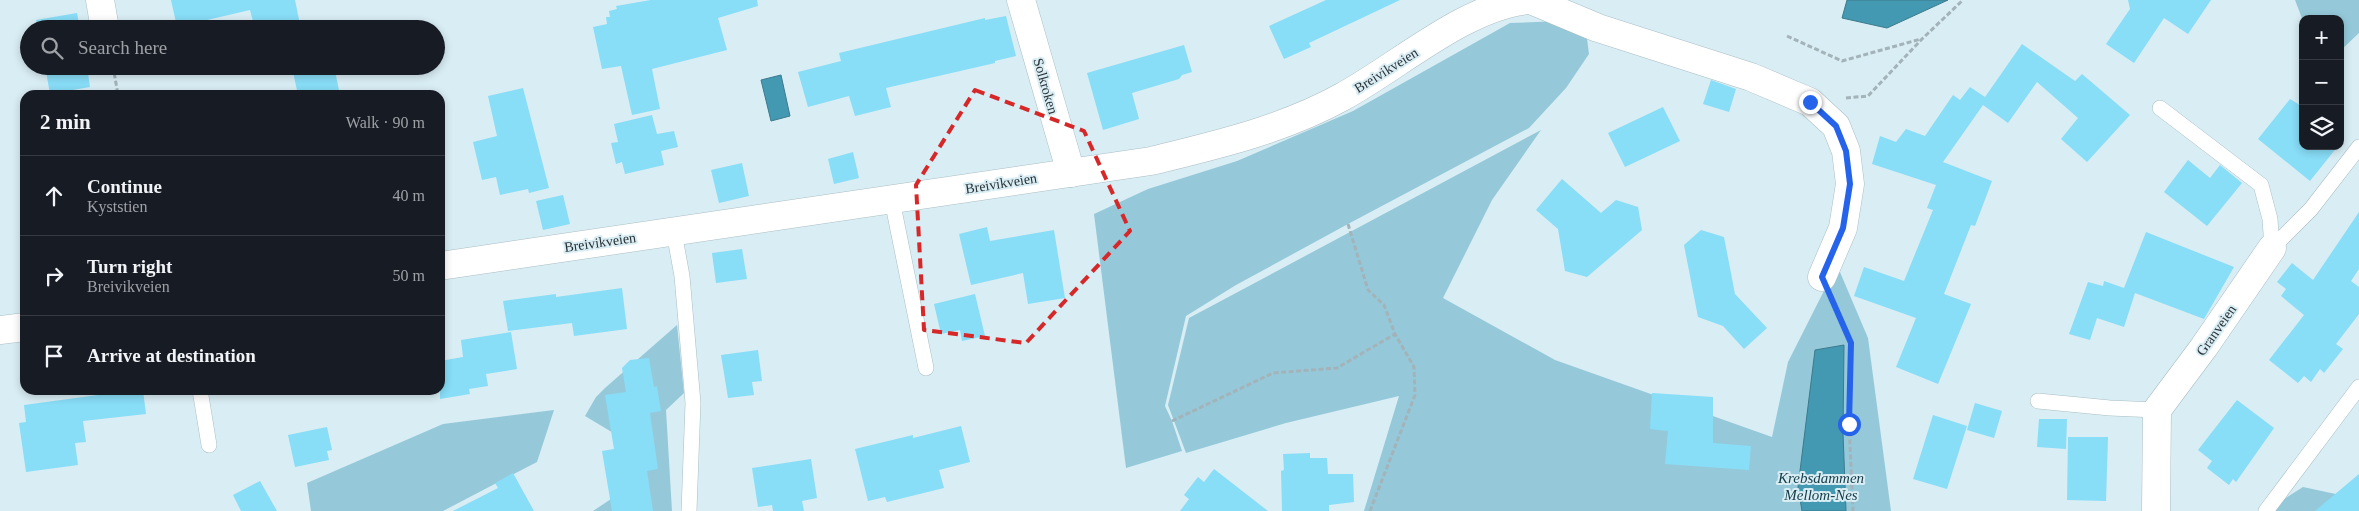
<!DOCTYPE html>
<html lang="en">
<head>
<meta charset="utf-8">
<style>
	body { margin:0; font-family:Georgia,serif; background:#20242c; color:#f1f3f6 }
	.controls { position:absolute; right:15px; top:15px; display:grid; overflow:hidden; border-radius:10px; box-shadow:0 2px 8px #0003 }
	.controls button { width:45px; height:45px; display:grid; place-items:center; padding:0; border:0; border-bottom:1px solid #363941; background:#171b24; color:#f1f3f6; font:25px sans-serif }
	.stop { position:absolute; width:15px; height:15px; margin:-11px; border:4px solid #2563eb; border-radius:50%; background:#fff }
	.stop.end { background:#2563eb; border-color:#fff; box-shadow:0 1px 5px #0008 }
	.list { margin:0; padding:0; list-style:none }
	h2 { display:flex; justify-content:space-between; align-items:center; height:65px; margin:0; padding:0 20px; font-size:21px }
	h2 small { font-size:16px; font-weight:400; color:#9ea1a6 }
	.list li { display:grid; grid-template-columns:32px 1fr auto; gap:15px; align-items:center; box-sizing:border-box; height:80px; padding:0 20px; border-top:1px solid #363941 }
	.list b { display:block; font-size:19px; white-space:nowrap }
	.list p { margin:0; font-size:16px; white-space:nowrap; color:#9ea1a6 }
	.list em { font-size:16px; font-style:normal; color:#9ea1a6 }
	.icon { flex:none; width:28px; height:28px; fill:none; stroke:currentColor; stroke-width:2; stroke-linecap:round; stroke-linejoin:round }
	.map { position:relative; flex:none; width:2359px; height:511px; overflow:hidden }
	.search { position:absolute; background:#171b24; box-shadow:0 2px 8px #0003; left:20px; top:20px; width:425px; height:55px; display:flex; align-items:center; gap:12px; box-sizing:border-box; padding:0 18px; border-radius:28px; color:#9ea1a6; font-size:19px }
	.panel { position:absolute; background:#171b24; box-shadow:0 2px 8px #0003; left:20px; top:90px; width:425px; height:305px; border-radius:15px }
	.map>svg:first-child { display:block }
	.green { fill:#95c9d9 }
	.water { fill:#4499b2; stroke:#3c7a8c }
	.building { fill:#88ddf7 }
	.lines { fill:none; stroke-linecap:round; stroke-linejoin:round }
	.lane-casing { stroke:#aabec4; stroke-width:16 }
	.street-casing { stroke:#aabec4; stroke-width:29 }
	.path { stroke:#a3b3b9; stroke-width:3; stroke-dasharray:5 2.5; stroke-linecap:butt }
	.lane { stroke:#fff; stroke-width:15 }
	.street { stroke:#fff; stroke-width:28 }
	.route { stroke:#2563eb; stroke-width:6 }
	.marked { fill:none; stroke:#d62828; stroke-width:4; stroke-dasharray:10 6; stroke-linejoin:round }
	.labels { text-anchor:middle; stroke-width:4; stroke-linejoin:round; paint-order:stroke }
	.street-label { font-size:14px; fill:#293033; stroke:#d9edf4 }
	.water-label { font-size:15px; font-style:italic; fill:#143c47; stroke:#d9edf4 }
</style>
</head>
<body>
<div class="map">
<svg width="2359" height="511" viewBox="0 0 2359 511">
	<rect width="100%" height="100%" fill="#d9edf4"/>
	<g class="green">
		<path d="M2295,0h64v33l-19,18v-32h-37v2z"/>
		<path d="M1562,21l24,10 3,23 -23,34 -37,40 -181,96 -112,61 -50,31 -21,90 7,15 10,30 -56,17 -32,-254 54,-25 89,-28 116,-50 157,-88z"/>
		<path d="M1541,130l-49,70 -49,98 112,62 217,77 16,-75 49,-97 31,73 23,173h-527l35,-115 -113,27 -100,30 -18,-48 21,-87z"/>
		<path d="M677,325l7,68 -18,17 6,101h-79l18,-12 4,-65 -30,-18 11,-19 9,-9z"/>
		<path d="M554,410l-17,52 -94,49h-132l-4,-28 136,-59z"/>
		<path d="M2303,487l56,12v12h-94z"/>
	</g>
	<g class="water">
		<path d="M1847,0h101l-61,28 -45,-10z"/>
		<path d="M781,75l9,41 -19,5 -10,-41z"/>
		<path d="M1844,345l-1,88 3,78h-44l-4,-24 17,-137z"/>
	</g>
	<g class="building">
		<path d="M171,0h124l6,29h-46l-5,-19 -73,17z"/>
		<path d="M651,0h106l1,6 -40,12 9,32 -75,19 8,40 -28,6 -11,-49 -19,3 -9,-42 14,-3 -1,-7h4l-1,-6 8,-2 -1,-3z"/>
		<path d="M1326,0h74l-91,43 2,4 -27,12 -15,-33z"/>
		<path d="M2128,0h83l-23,34 -24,-16 -30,45 -28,-19 24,-35z"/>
		<path d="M77,13l3,16h-42l-2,-9z"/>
		<path d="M1006,16l10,40 -21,5v2l-109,25 5,19 -36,9 -6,-20 -41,11 -10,-35 43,-11 -2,-8 146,-35v2z"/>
		<path d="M2022,44l53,37 7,-7 48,41 -43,47 -26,-23 17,-21 -41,-36 -29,41 -25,-18 -40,57 49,19 -17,45 -4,-1 -27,69 27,10 -33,80 -42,-17 20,-49 -62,-22 10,-29 40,14 29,-71 -6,-2 9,-23 -64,-21 8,-28 16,6 10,-13 19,7 28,-41 7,5 10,-13 15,10z"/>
		<path d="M1184,45l8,27 -10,3 -3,4 -47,14 7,26 -36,11 -16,-57z"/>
		<path d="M45,66h42l3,21 -40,7z"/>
		<path d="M263,66h71l6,29h-42l-6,-28 -28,6z"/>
		<path d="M1711,80l25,9 -7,23 -26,-8z"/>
		<path d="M523,88l26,100 -20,5 -1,-4 -28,6 -4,-18 -14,3 -9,-38 24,-6 -9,-40z"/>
		<path d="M2290,99l13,8v39h35l-28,35 -52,-42z"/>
		<path d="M1663,107l17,34 -55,26 -17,-34z"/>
		<path d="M652,115l5,19 17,-3 4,16 -17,4 3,14 -39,9 -3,-12 -6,2 -5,-21 7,-1 -4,-18z"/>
		<path d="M853,152l6,26 -25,6 -6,-25z"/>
		<path d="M2188,160l22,18 10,-13 22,18 -35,43 -43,-34z"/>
		<path d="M742,163l7,33 -30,7 -8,-33z"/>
		<path d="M1562,179l39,34 15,-13 22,7 4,23 -55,47 -22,-6 -7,-42 -22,-19z"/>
		<path d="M563,195l7,29 -27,6 -7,-29z"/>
		<path d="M2359,212v57l-8,12 8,6v27l-23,30 7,5 -19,24 -4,-4 -9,13 -7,-6 -6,7 -29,-23 35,-45 -23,-19 5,-7 -9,-7 15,-19 21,17z"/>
		<path d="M987,227l3,14 64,-11 11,68 -37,6 -5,-31 -52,12 -12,-51z"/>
		<path d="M1701,230l23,7 11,57 32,34 -23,21 -21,-23 -25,-9 -14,-72z"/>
		<path d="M2146,232l88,35 -30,52 -69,-26 -11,34 -27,-9 -7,22 -21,-6 19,-52 15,4 1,-5 20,7z"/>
		<path d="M742,249l5,30 -31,4 -4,-30z"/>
		<path d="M622,288l5,41 -53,7 -2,-13 -64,8 -5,-30 53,-7v3z"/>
		<path d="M975,294l10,42 -23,5 -2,-11 -19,4 -7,-30z"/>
		<path d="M511,332l6,37 -31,5 2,12 -19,3 1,5 -30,5v-38l23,-4 -2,-17z"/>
		<path d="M758,350l4,31 -10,1 2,13 -26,3 -7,-43z"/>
		<path d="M649,358l5,29 3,-1 4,25 -11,2 8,56 -11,2 6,40h-41l-10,-60 12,-2 -9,-54 21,-3 -4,-24 8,-8z"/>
		<path d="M97,390h46l3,24 -63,7 3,21 -11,1 3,22 -52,7 -7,-49 7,-1 -2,-17 74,-10z"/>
		<path d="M1652,393l61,4v46l38,3 -2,24 -84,-6 3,-33 -18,-2z"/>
		<path d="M2237,400l37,28 -38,54 -3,-3 -4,6 -22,-17 5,-7 -14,-11z"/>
		<path d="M1975,403l27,8 -8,27 -27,-8z"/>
		<path d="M1933,415l34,11 -20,63 -34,-10z"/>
		<path d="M2039,419h28l-1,30 -29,-2z"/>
		<path d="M961,426l9,36 -31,8 5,18 -57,14 -2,-5 -17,4 -13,-52 58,-14v3z"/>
		<path d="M327,427l5,23 -5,1 2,9 -34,7 -7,-32z"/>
		<path d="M2068,437h40l-2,64 -39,-1z"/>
		<path d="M1310,453v5h17l1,16h25l1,28 -25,3v6h-47l-1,-40 3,-1 -1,-16z"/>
		<path d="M811,459l6,39 -15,3 2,10h-31l-1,-6 -14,2 -6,-39z"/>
		<path d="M1214,469l54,42h-88l9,-12 -5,-4 14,-18 6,5z"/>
		<path d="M513,473l21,38h-81l45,-23 -3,-5z"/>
		<path d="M2359,474v37h-44z"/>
		<path d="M260,481l17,30h-36l-8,-16z"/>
	</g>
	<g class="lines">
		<defs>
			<g id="lane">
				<path d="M2160,108l101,77 9,34 2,29"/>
				<path d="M892,200l34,168"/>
				<path d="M674,232l8,44 11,127 -4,108"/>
				<path d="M2272,248l39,-39 48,-62"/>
				<path d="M200,390l9,55"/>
				<path d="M2038,401l72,7 47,2"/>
				<path d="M2266,511l93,-124"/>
			</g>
			<g id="street">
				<path d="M100,0l5,29"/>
				<path d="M1021,0l50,173"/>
				<path d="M1531,0l67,28 153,49 59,25 26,24 10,25 4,33 -7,44 -21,49"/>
				<path d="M440,266l711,-105c65,-16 131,-31 191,-64 57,-31 123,-91 187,-97"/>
				<path d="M0,330l25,-3"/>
				<path d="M2156,511l1,-101 47,-63 68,-99"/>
			</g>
		</defs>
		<use href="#lane" class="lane-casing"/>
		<use href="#street" class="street-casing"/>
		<g class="path">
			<path d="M1787,36l55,25 79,-22"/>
			<path d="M113,66l5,29"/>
			<path d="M1846,98l22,-2 54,-57 41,-39"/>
			<path d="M1348,224l20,66 16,15 11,29 19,33 1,28 -45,116"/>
			<path d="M1832,301l19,42 -2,80 4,88"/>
			<path d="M1172,421l101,-48 64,-5 58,-34"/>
		</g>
		<use href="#lane" class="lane"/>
		<use href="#street" class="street"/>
	</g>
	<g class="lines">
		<path class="route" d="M1810,102l26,24 10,25 4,33 -7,44 -21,49 29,66 -2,81"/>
	</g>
	<path class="marked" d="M975,90l109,41 46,100 -104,112 -102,-13 -8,-145z"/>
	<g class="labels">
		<g class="street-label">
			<text transform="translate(1386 70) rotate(-32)" y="5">Breivikveien</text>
			<text transform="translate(1046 86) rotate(74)" y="5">Solkroken</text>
			<text transform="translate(1001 183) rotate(-9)" y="5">Breivikveien</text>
			<text transform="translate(600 242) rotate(-8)" y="5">Breivikveien</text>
			<text transform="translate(2216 330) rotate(-55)" y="5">Granveien</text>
		</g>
		<g class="water-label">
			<text x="1821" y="483">Krebsdammen<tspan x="1821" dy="17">Mellom-Nes</tspan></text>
		</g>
	</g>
</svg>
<div class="controls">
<button>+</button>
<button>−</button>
<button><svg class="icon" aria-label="layers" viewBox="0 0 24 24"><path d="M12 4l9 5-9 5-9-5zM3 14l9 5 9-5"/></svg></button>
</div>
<div class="stop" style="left:1849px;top:424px"></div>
<div class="stop end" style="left:1810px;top:102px"></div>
<div class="search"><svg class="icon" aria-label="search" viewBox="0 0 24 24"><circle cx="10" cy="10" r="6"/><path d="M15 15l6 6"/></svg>Search here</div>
<section class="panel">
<h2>2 min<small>Walk · 90 m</small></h2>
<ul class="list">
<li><svg class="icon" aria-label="ahead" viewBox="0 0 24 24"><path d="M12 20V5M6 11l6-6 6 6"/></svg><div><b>Continue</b><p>Kyststien</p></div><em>40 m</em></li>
<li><svg class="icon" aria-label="right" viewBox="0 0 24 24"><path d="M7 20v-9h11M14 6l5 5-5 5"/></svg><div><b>Turn right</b><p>Breivikveien</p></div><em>50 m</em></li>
<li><svg class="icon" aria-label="arrive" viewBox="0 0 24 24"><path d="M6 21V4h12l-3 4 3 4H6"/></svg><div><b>Arrive at destination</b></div></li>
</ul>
</section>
</div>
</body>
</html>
